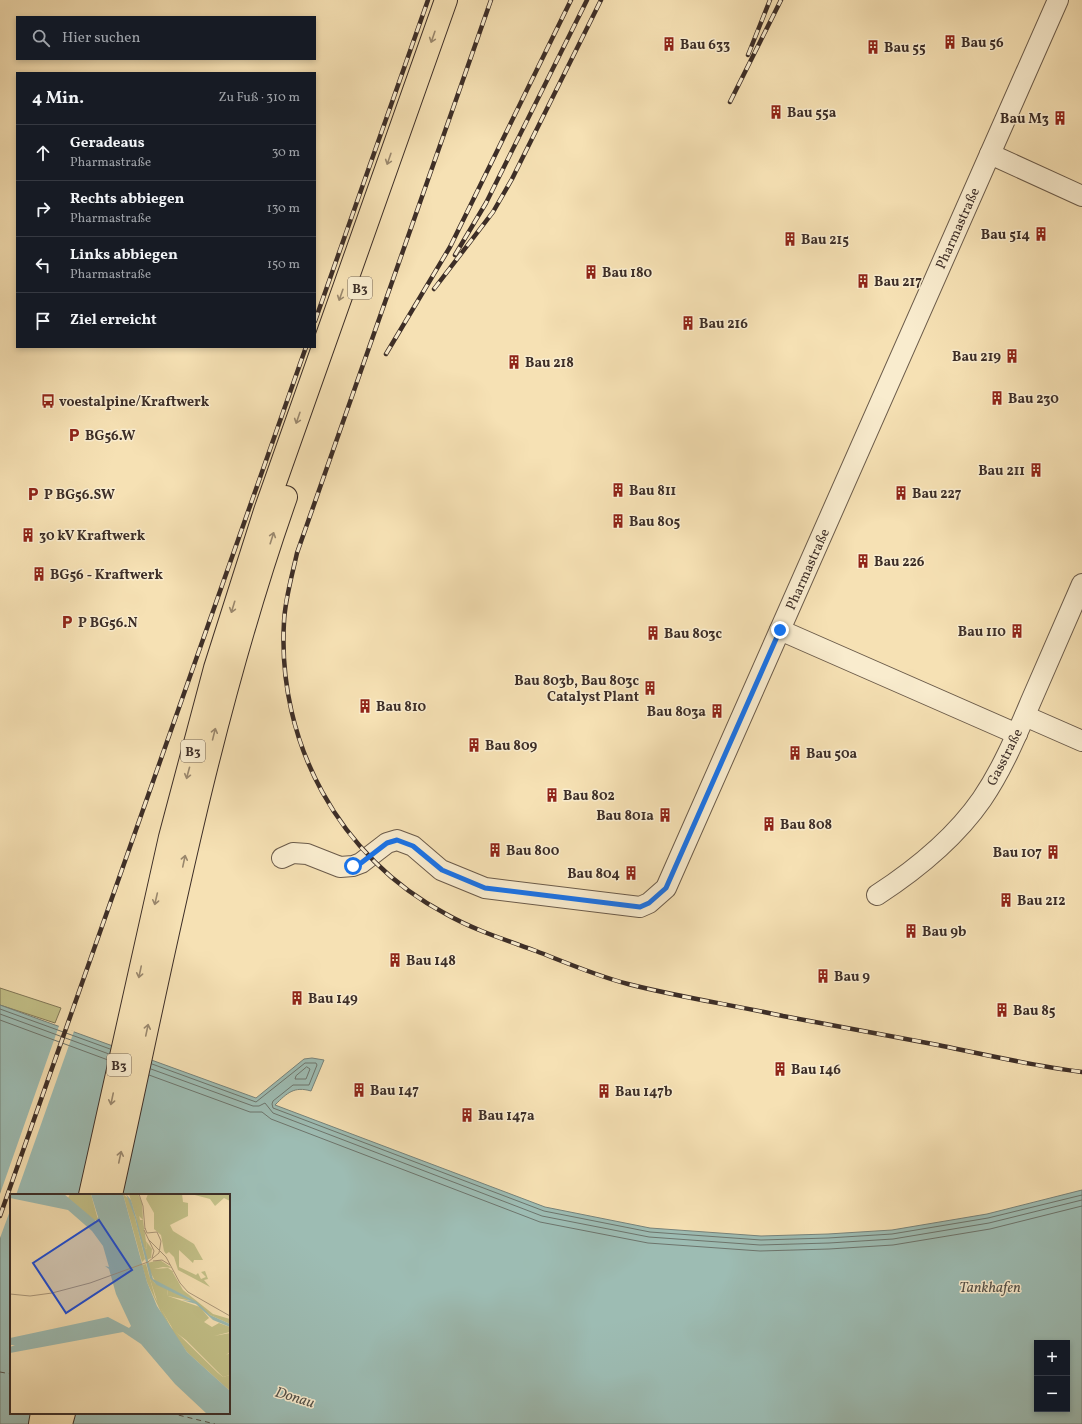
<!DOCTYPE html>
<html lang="de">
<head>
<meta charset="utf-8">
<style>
	body { margin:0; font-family:Vollkorn,serif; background:#242831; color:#f1f3f6 }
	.controls { position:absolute; right:12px; bottom:12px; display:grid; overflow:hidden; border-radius:0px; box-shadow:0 2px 6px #0003 }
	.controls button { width:36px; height:36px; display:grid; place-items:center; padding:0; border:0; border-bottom:1px solid #363941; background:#171b24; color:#f1f3f6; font:20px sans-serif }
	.stop { position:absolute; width:12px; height:12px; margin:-9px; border:3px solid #1a73e8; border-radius:50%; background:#fff }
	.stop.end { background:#1a73e8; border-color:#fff; box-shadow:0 1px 4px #0008 }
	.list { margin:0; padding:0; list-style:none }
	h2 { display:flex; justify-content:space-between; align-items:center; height:52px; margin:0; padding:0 16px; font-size:17px }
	h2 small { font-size:13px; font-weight:400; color:#9ea1a6 }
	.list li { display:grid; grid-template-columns:26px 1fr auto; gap:12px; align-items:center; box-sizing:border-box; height:56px; padding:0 16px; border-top:1px solid #363941 }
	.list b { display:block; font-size:15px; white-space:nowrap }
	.list p { margin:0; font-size:13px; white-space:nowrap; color:#9ea1a6 }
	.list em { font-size:13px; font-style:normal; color:#9ea1a6 }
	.icon { flex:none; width:22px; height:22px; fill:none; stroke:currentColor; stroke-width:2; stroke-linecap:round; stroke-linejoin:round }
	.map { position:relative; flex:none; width:1082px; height:1424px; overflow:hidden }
	.search { position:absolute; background:#171b24; box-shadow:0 2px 6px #0003; left:16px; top:16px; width:300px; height:44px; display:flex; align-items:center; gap:10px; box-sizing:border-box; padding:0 14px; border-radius:0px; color:#9ea1a6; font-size:15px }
	.panel { position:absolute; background:#171b24; box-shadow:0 2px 6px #0003; left:16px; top:72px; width:300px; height:276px; border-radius:0px }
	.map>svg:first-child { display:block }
	.grass { fill:#c3c189; stroke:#807858 }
	.water { fill:#9dbcb3; stroke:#77837b; fill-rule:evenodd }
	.pier { fill:#f6e1b4 }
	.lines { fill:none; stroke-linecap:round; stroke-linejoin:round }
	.shore { stroke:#6d756d; stroke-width:1 }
	.ferry { stroke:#55524a; stroke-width:1; stroke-dasharray:5 4; stroke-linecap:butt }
	.minor-casing { stroke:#6b5b4a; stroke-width:22 }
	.major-casing { stroke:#3d2e27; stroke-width:24 }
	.minor { stroke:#f9ecce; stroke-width:20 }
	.major { stroke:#f6e1b4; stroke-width:22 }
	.rail-casing { stroke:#3d2e27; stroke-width:4.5 }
	.rail { stroke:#f9ecce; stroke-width:3; stroke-dasharray:9; stroke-linecap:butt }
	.oneway { stroke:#9a886e }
	.route { stroke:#1a73e8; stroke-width:5 }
	.labels { text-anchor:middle; stroke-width:3; stroke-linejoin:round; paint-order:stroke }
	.shield { fill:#f9ecce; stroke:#756759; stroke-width:1 }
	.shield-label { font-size:13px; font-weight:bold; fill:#3d2e27 }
	.poi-label { font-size:14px; font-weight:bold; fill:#3d2e27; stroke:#f9ecce; text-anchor:start }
	.street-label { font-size:14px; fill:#3d2e27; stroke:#f9ecce }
	.water-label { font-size:15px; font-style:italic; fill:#55524a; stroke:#f9ecce }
	.inset-river { fill:none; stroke:#9dbcb3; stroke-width:2 }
	.inset-road { fill:none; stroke:#ac997c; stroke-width:1 }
	.view { fill:#1d4ed8; fill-opacity:0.15; stroke:#1d4ed8; stroke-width:2 }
	.inset-edge { fill:none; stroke:#3d2e27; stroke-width:2 }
</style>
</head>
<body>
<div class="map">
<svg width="1082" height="1424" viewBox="0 0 1082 1424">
	<rect width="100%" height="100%" fill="#f6e1b4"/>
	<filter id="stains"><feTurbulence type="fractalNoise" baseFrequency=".005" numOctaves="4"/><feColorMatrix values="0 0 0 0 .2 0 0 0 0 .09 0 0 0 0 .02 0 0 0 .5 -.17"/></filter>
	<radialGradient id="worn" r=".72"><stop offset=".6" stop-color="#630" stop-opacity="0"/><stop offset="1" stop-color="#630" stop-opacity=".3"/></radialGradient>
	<path class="grass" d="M0,988l61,20 -6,15 -55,-18z"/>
	<path class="water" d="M0,1005l256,93 48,-39 8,-1 12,2 -13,31c-17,-5 -24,2 -36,14l270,102 105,21 111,8 67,-2 64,-4 95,-16 95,-24v234h-1082zM11,1195h218v218h-218zM1037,1343h30v66h-30z"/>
	<path class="pier" d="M60,1023l12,5 -1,2 3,1 -58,164h-5v13l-11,30v-44z"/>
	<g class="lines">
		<g class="shore">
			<path d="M0,1009l110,40"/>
			<path d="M0,1014l109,40"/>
			<path d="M0,1020l108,40"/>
			<path d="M152,1064l104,38 49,-39h11l1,2 -8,20h-16l-20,16 -1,3 1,4 271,103 106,21 111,8 67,-2 64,-4 96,-16 94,-23"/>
			<path d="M307,1067l3,2 -4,10h-11l1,-3z"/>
			<path d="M151,1069l102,37h6l6,-3 8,10 269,103 107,21 111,8 69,-2 64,-4 96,-16 93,-23"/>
			<path d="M149,1075l101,37h12l9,7 269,103 108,21 112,8 69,-2 64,-4 97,-16 92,-23"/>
		</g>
		<g class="ferry">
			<path d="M0,1372l11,2"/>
			<path d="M170,1413l45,11"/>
		</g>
		<defs>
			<g id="minor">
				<path d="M990,154l92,42"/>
				<path d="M780,630l237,104"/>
				<path d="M1025,716l57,25"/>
				<path d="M282,858l11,-5 14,1 33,13 13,-1 8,-3 26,-20 10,-3 16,6 28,24 44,18 155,19 9,-4 17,-15 392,-888"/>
				<path d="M877,895c40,-26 78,-57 105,-96 21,-31 35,-65 49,-98 17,-39 34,-78 51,-117"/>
			</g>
			<g id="major">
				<path d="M90,1195l80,-358 45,-169 50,-157 181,-511"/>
				<path d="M111,1195c52,-234 95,-471 175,-698"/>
				<path d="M40,1424l2,-11"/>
				<path d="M61,1424l3,-11"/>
			</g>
		</defs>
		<use href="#minor" class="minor-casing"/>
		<use href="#major" class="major-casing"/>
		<use href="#minor" class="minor"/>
		<use href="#major" class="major"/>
		<defs>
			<g id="rail">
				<path d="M491,0l-194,553c-5,23 -12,46 -13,69 -7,120 55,236 162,292 28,16 60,26 90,37 31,12 61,25 92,33 51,13 104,21 155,32 51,10 103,19 155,29 48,10 96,21 144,27"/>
				<path d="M748,55l22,-55"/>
				<path d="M730,102l51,-102"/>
				<path d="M455,255l31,-52 101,-203"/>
				<path d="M434,289l59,-77 19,-33 89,-179"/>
				<path d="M315,321l113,-321"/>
				<path d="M386,354l64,-107 121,-247"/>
				<path d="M0,1216l306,-869"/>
			</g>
		</defs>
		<use href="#rail" class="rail-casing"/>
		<use href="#rail" class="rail"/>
	</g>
	<defs><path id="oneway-shaft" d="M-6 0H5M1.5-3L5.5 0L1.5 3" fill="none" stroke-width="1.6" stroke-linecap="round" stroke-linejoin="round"/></defs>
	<g class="oneway">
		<use href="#oneway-shaft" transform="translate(433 37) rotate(109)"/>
		<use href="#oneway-shaft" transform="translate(389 159) rotate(109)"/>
		<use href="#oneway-shaft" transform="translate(341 295) rotate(109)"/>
		<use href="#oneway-shaft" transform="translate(298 418) rotate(109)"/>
		<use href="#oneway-shaft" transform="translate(272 538) rotate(-72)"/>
		<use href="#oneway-shaft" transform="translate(233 607) rotate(107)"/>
		<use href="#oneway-shaft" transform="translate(214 734) rotate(-76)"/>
		<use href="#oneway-shaft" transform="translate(188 773) rotate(105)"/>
		<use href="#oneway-shaft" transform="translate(184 861) rotate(-78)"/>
		<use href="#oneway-shaft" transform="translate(156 899) rotate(103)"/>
		<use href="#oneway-shaft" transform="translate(140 972) rotate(102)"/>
		<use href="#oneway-shaft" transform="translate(147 1030) rotate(-78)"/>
		<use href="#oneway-shaft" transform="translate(112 1099) rotate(102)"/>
		<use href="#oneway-shaft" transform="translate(120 1157) rotate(-78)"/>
	</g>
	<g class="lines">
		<path class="route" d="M353,866l8,-3 26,-20 10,-3 16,6 29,24 43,18 155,19 9,-4 17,-15 114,-258"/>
	</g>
	<defs>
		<symbol id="building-bare" viewBox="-9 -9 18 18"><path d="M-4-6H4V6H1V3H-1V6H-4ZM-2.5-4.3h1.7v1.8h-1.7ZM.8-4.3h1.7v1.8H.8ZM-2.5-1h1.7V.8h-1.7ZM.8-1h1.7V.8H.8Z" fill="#8f2418" stroke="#f9ecce" stroke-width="2.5" paint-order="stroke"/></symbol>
		<symbol id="bus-bare" viewBox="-9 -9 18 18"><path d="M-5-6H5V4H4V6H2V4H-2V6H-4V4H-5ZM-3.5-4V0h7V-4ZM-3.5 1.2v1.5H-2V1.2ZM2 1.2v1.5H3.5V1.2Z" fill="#8f2418" stroke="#f9ecce" stroke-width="2.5" paint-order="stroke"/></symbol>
		<symbol id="parking-bare" viewBox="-9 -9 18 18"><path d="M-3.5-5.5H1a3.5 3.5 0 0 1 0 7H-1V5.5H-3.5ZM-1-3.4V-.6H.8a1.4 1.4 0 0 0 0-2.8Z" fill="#8f2418" stroke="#f9ecce" stroke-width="2.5" paint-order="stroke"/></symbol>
	</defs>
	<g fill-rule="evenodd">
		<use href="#building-bare" x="940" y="32" width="20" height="20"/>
		<use href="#building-bare" x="659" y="34" width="20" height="20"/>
		<use href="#building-bare" x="863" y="37" width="20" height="20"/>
		<use href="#building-bare" x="766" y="102" width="20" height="20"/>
		<use href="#building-bare" x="1050" y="108" width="20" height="20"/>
		<use href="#building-bare" x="1031" y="224" width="20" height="20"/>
		<use href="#building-bare" x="780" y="229" width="20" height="20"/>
		<use href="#building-bare" x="581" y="262" width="20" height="20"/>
		<use href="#building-bare" x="853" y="271" width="20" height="20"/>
		<use href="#building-bare" x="678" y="313" width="20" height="20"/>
		<use href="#building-bare" x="1002" y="346" width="20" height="20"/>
		<use href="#building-bare" x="504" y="352" width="20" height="20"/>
		<use href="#building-bare" x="987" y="388" width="20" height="20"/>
		<use href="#bus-bare" x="38" y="391" width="20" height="20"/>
		<use href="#parking-bare" x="64" y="425" width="20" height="20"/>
		<use href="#building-bare" x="1026" y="460" width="20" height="20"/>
		<use href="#building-bare" x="608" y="480" width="20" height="20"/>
		<use href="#building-bare" x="891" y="483" width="20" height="20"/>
		<use href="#parking-bare" x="23" y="484" width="20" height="20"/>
		<use href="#building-bare" x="608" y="511" width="20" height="20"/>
		<use href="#building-bare" x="18" y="525" width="20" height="20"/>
		<use href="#building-bare" x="853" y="551" width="20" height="20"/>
		<use href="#building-bare" x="29" y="564" width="20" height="20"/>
		<use href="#parking-bare" x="57" y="612" width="20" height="20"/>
		<use href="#building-bare" x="1007" y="621" width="20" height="20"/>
		<use href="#building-bare" x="643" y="623" width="20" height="20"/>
		<use href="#building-bare" x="640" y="678" width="20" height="20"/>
		<use href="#building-bare" x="355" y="696" width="20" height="20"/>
		<use href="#building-bare" x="707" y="701" width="20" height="20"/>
		<use href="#building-bare" x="464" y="735" width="20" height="20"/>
		<use href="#building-bare" x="785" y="743" width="20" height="20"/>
		<use href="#building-bare" x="542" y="785" width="20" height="20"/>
		<use href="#building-bare" x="655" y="805" width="20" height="20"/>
		<use href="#building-bare" x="759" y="814" width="20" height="20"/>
		<use href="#building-bare" x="485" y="840" width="20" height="20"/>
		<use href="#building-bare" x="1043" y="842" width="20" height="20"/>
		<use href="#building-bare" x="621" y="863" width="20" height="20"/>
		<use href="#building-bare" x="996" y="890" width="20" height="20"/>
		<use href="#building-bare" x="901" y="921" width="20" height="20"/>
		<use href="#building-bare" x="385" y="950" width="20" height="20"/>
		<use href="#building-bare" x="813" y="966" width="20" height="20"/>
		<use href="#building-bare" x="287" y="988" width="20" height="20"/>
		<use href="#building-bare" x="992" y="1000" width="20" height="20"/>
		<use href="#building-bare" x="770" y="1059" width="20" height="20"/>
		<use href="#building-bare" x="349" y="1080" width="20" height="20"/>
		<use href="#building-bare" x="594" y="1081" width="20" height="20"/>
		<use href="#building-bare" x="457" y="1105" width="20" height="20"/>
	</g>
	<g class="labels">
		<g class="shield">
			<rect x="348" y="277" width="24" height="22" rx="3"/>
			<rect x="181" y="740" width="24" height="22" rx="3"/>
			<rect x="107" y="1054" width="24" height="22" rx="3"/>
		</g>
		<g class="shield-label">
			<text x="360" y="293">B3</text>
			<text x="193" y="756">B3</text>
			<text x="119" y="1070">B3</text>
		</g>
		<g class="poi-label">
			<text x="961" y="47">Bau 56</text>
			<text x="680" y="49">Bau 633</text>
			<text x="884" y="52">Bau 55</text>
			<text x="787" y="117">Bau 55a</text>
			<text x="1049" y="123" text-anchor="end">Bau M3</text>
			<text x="1030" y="239" text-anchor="end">Bau 514</text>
			<text x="801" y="244">Bau 215</text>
			<text x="602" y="277">Bau 180</text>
			<text x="874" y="286">Bau 217</text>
			<text x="699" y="328">Bau 216</text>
			<text x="1001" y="361" text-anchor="end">Bau 219</text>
			<text x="525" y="367">Bau 218</text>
			<text x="1008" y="403">Bau 230</text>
			<text x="59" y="406">voestalpine/Kraftwerk</text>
			<text x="85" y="440">BG56.W</text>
			<text x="1025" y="475" text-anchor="end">Bau 211</text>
			<text x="629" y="495">Bau 811</text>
			<text x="912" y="498">Bau 227</text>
			<text x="44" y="499">P BG56.SW</text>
			<text x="629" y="526">Bau 805</text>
			<text x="39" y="540">30 kV Kraftwerk</text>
			<text x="874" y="566">Bau 226</text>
			<text x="50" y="579">BG56 - Kraftwerk</text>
			<text x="78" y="627">P BG56.N</text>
			<text x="1006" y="636" text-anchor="end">Bau 110</text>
			<text x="664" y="638">Bau 803c</text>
			<text x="639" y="685" text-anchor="end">Bau 803b, Bau 803c<tspan x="639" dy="16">Catalyst Plant</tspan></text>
			<text x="376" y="711">Bau 810</text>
			<text x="706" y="716" text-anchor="end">Bau 803a</text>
			<text x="485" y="750">Bau 809</text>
			<text x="806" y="758">Bau 50a</text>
			<text x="563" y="800">Bau 802</text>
			<text x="654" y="820" text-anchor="end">Bau 801a</text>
			<text x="780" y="829">Bau 808</text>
			<text x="506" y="855">Bau 800</text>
			<text x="1042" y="857" text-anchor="end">Bau 107</text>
			<text x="620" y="878" text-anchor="end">Bau 804</text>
			<text x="1017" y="905">Bau 212</text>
			<text x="922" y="936">Bau 9b</text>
			<text x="406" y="965">Bau 148</text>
			<text x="834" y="981">Bau 9</text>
			<text x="308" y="1003">Bau 149</text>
			<text x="1013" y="1015">Bau 85</text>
			<text x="791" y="1074">Bau 146</text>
			<text x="370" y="1095">Bau 147</text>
			<text x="615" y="1096">Bau 147b</text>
			<text x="478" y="1120">Bau 147a</text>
		</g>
		<g class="street-label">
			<text transform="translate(957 228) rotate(-66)" y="5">Pharmastraße</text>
			<text transform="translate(807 569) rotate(-66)" y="5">Pharmastraße</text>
			<text transform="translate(1004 757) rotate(-63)" y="5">Gasstraße</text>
		</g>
		<g class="water-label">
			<text x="990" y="1292">Tankhafen</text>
			<text transform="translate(295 1397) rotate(17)" y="5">Donau</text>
		</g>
	</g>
	<g transform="translate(10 1194)">
		<rect width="220" height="220" fill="#f6e1b4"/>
		<path d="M60,0h21l7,26h-4l-26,-22zM113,0l6,5 6,19 10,41 -3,3zM119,0h9l4,8 1,18 -4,-4 -3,1zM136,47l6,8 -1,9 -4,2 -4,-13 4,2zM150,66l12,8 -9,-1 -9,2 14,-1 6,4 -24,-1 -3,-8zM136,70l9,33 16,30 47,46 5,4 7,-2v16l-43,-39 -23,-33 -17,-37 -5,-17zM157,95l8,3 16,9 -23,-5z" fill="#c3c189"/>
		<path d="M138,0h34l1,8 5,1v13l-18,9 3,6 21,13 9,16h-9l-1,3 -14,-13v17l17,8 2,-2 3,6 5,-2 -5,-5 4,-1 3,8 -4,1 6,7 -32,-17 -4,-13 -5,-5 -3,2 -2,-3 -3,-16 -7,-6v-16l-8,-14zM181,0h39v7l-6,-3 -9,8 -5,-7zM146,76l16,1 11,19 30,24 17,5v5l-20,-9 -21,-17 -33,-15 -6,-12zM139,82l6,7 12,6 1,7 32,11 9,11 -5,4 8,5 7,-4 11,4v5l-16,4 16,-3v19l-4,3 4,-2v22l-7,2 -37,-37 -12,-9 -16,-27z" fill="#c3c189"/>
		<path d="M129,21l1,5h3l4,29 -4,-2 -5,-16 -2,-14z" fill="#c3c189"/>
		<path d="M0,0h54l32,27 2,-4 -7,-23h32l24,88 10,24 30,46 43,39v23h-23l-32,-30 -34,-40 -18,-12 -113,21v-6l5,-2h-5v-7l98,-21 21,11 2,-2 -15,-32 -7,-25 -4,-3 4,1 -6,-21 -11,-15 -24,-21 -58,-12zM116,0l5,6 5,17 17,62 44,23 13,13 20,9v3l-17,-7 -17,-16 -14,-4 9,1 -34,-16 -7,-7 -15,-60z" fill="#9dbcb3"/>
		<path class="inset-river" d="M96,0l22,74M119,77l29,71 56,56 16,10"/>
		<path class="inset-road" d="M129,0l4,12 2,23M134,36l10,21 -2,7M139,46l17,17 14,26 8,9 42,24M143,67l9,-1 8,5M0,100l20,2 22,-3 38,-10 58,-21 11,-9 2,-12 -4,-9 -10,1 -2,-5"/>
		<path class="view" d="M89,26l33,50 -66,43 -33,-50z"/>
		<rect width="220" height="220" class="inset-edge"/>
	</g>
	<rect width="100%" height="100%" filter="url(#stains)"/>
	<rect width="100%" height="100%" fill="url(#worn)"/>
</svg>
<div class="controls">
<button>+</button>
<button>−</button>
</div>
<div class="stop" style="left:353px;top:866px"></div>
<div class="stop end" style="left:780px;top:630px"></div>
<div class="search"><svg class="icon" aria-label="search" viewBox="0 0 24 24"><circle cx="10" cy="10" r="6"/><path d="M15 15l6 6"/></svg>Hier suchen</div>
<section class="panel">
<h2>4 Min.<small>Zu Fuß · 310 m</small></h2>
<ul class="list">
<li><svg class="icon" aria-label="ahead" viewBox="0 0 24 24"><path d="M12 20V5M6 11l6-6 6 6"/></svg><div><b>Geradeaus</b><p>Pharmastraße</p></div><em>30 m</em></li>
<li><svg class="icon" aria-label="right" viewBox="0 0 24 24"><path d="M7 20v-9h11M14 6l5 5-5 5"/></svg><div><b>Rechts abbiegen</b><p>Pharmastraße</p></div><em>130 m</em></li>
<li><svg class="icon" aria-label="left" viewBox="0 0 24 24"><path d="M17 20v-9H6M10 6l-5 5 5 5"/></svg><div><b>Links abbiegen</b><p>Pharmastraße</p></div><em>150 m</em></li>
<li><svg class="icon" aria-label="arrive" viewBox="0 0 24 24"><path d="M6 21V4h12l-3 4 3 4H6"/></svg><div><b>Ziel erreicht</b></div></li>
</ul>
</section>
</div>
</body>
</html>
